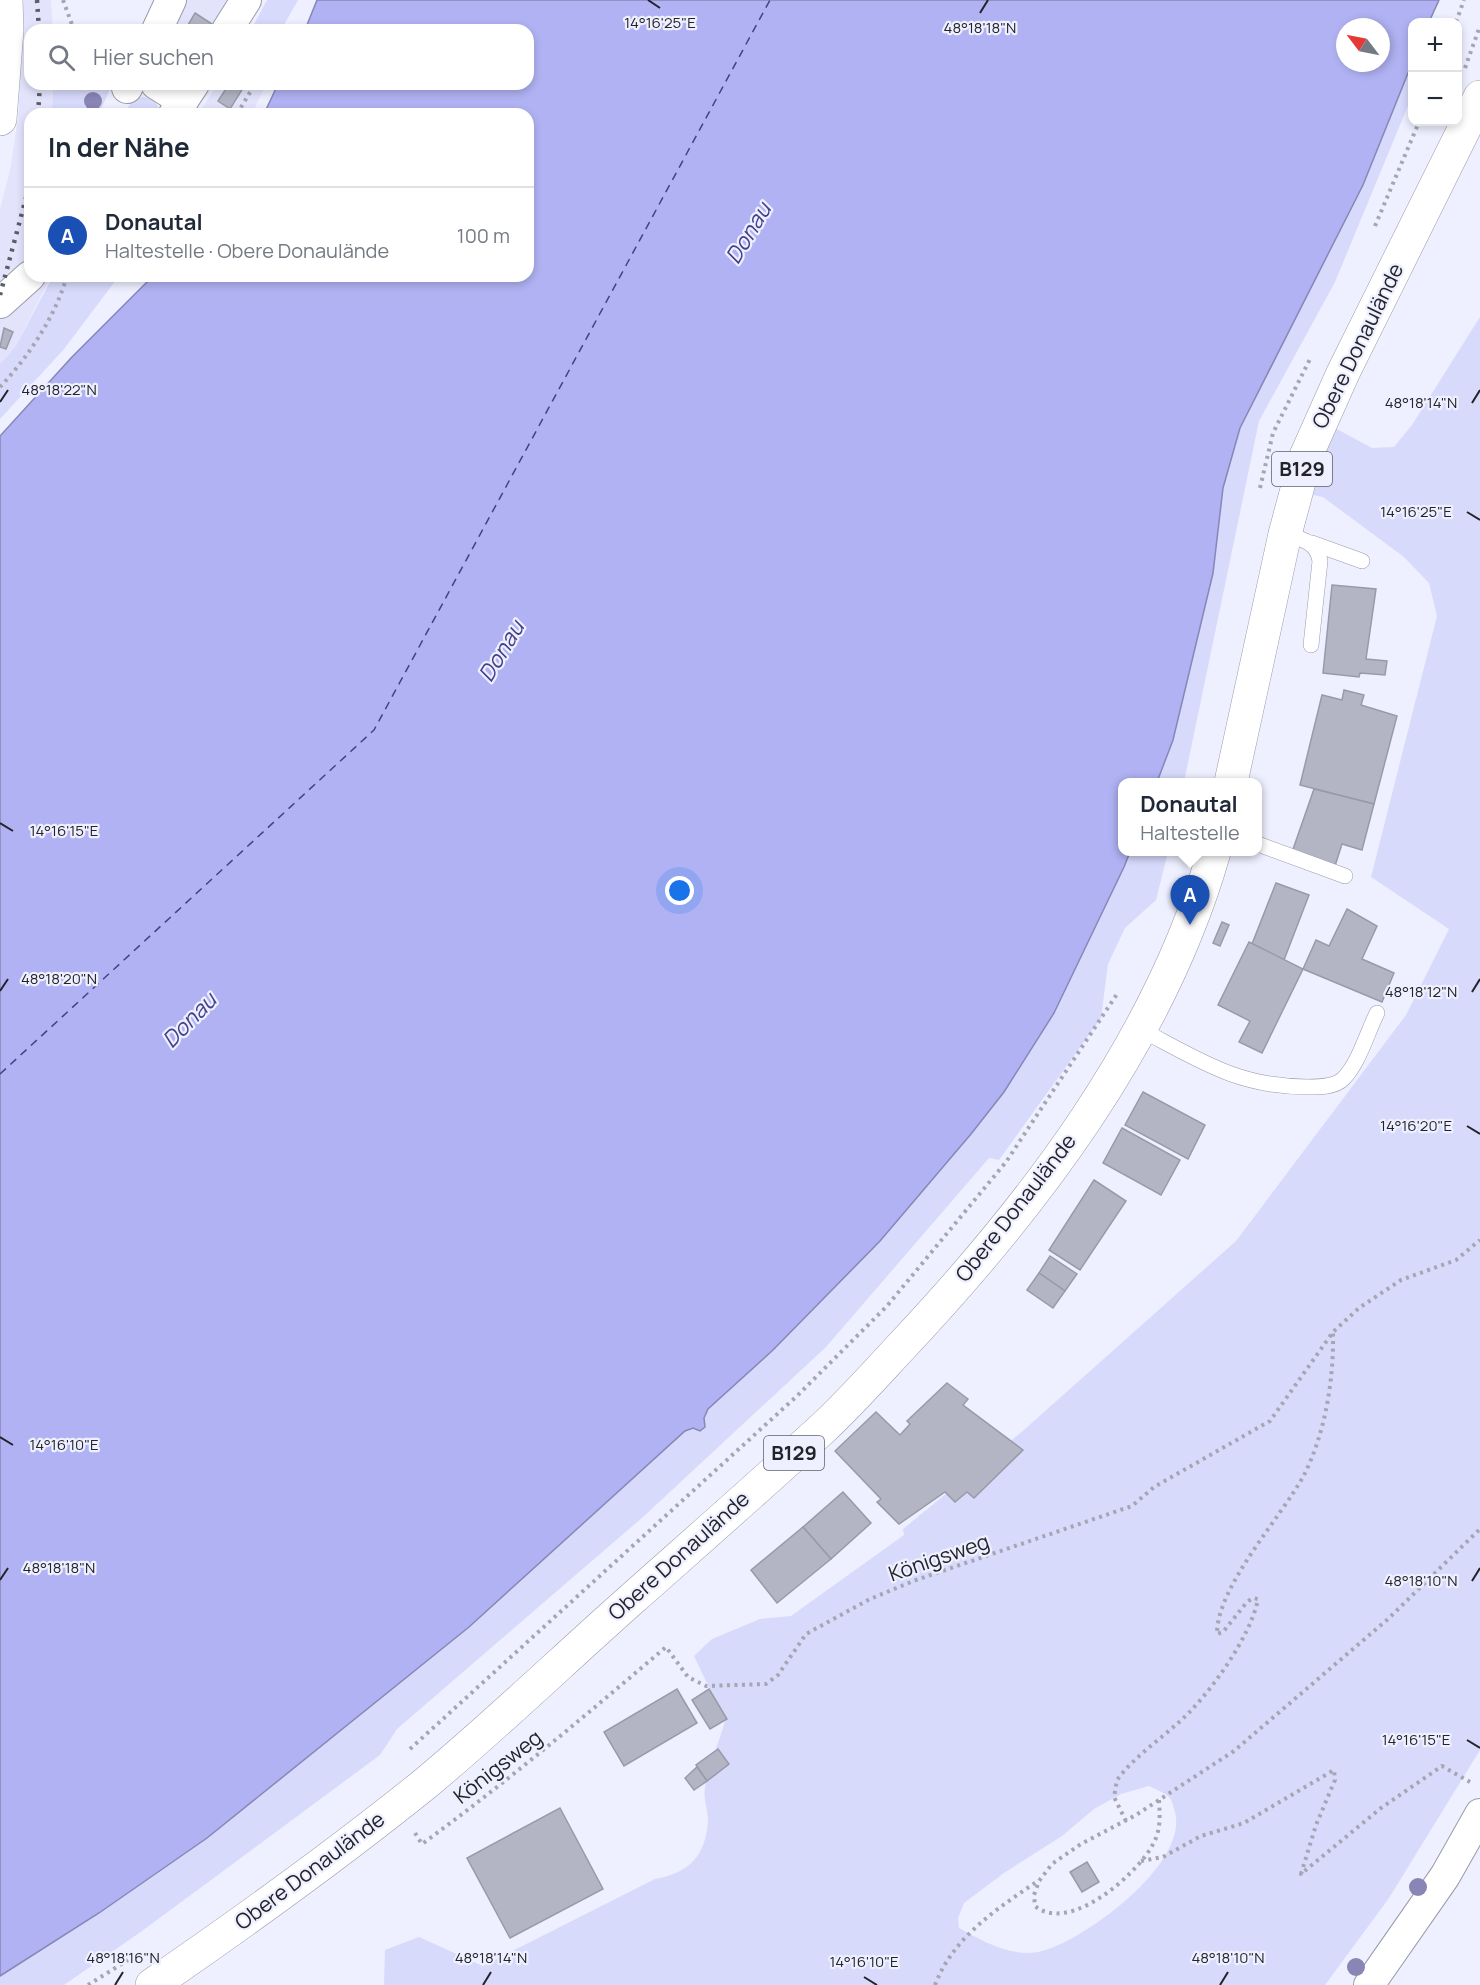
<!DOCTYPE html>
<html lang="de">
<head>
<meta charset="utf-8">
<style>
	body { margin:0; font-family:Manrope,sans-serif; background:#f6f6f7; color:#1f2937 }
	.controls { position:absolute; right:18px; top:18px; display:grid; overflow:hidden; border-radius:12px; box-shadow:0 3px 9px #0003 }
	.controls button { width:54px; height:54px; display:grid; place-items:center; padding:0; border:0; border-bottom:2px solid #e0e1e3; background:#fff; color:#1f2937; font:30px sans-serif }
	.compass { position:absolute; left:1336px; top:18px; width:54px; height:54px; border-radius:50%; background:#fff; box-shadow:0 3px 9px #0003; rotate:302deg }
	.you { position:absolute; left:680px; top:891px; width:21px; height:21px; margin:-15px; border:4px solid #fff; border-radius:50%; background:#1a73e8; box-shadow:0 0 0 9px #1a73e833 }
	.badge { display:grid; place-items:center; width:39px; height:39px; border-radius:50%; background:#2563eb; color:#fff; font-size:20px; font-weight:700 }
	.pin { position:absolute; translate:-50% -50px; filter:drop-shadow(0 2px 3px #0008) }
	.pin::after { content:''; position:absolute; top:32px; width:21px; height:18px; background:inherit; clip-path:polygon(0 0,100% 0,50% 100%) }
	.popup { position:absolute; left:1118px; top:778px; width:144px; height:78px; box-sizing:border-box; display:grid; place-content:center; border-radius:12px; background:#fff; filter:drop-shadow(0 2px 4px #0005); font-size:20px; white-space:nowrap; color:#747a83 }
	.popup b { font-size:22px; color:#1f2937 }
	.popup::after { content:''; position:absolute; left:50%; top:100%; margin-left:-12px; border:12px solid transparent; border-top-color:#fff }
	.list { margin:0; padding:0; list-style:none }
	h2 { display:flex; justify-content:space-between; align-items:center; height:78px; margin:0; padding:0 24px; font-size:26px }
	h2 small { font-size:20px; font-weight:400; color:#747a83 }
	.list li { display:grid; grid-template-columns:39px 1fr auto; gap:18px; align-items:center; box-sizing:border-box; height:96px; padding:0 24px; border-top:2px solid #e0e1e3 }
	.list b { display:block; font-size:22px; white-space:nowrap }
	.list p { margin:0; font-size:20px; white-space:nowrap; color:#747a83 }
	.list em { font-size:20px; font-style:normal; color:#747a83 }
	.icon { flex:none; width:33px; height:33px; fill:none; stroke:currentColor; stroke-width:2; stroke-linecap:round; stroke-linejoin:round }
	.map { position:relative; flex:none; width:1480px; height:1985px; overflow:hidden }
	.search { position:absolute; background:#fff; box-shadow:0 3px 9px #0003; left:24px; top:24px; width:510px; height:66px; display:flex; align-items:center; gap:15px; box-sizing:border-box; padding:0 21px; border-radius:18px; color:#747a83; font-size:22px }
	.panel { position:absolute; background:#fff; box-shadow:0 3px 9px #0003; left:24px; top:108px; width:510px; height:174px; border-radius:18px }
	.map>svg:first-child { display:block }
	.built { fill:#e3e4fc }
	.green { fill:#d7dafb; fill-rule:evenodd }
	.water { fill:#b0b2f3; stroke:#8687b6; stroke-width:1.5; fill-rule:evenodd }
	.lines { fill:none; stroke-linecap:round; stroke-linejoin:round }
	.ferry { stroke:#44408b; stroke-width:1.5; stroke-dasharray:8 6; stroke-linecap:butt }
	.building { fill:#b4b5c4; stroke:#999aa9; stroke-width:1.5 }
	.service-casing { stroke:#9a9baa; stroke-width:16 }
	.minor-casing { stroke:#9a9baa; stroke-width:32 }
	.primary-casing { stroke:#9a9baa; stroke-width:34 }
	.path { stroke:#a5a6b2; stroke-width:4; stroke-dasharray:3 4.5; stroke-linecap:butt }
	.service { stroke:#fff; stroke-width:15 }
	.minor { stroke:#fff; stroke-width:30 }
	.primary { stroke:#fff; stroke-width:33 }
	.rail { stroke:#5c5c65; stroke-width:4.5; stroke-dasharray:3 6; stroke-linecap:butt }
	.tree { fill:#8985b5 }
	.ticks { fill:none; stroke:#232329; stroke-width:2 }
	.labels { text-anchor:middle; stroke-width:4.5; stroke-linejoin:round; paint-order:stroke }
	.shield { fill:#eeefff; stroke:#606069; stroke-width:1.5 }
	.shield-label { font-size:20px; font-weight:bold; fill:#232329 }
	.street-label { font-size:21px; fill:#232329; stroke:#eeefff }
	.water-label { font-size:22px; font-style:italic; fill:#44408b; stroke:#eeefff }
	.ticks-label { font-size:15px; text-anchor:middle; fill:#232329; stroke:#eeefff; stroke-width:4.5; stroke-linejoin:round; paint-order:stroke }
</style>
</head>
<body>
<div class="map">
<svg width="1480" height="1985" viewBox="0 0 1480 1985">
	<rect width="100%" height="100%" fill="#eeefff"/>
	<g class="built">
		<path d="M21,0h30l2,30h-23v54h23l-1,30h-22v130l-7,22 -23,19v-76l11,-43 8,-57z"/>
		<path d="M184,0h47l-16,30h-45z"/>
		<path d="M218,84h48l-14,30h-54z"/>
		<path d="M50,278l-34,68 -16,18v-44z"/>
	</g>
	<g class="green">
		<path d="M267,0h31l-17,30h-30z"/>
		<path d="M1412,63v33l-77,186 -76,139 -75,361h-27l16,-42 40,-167 10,-85 17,-60 123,-243z"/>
		<path d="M53,84h53l4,5 -11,25h-47z"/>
		<path d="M143,97l11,3 8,14h-39l10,-14z"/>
		<path d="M53,276h66l-55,73 -64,70v-55l16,-18z"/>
		<path d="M1480,317v1433l-91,148 -64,87h-941l1,-35 34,-13 64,29 172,-87c34,-6 51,-23 53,-59 0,-10 -5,-22 -3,-32 3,-22 14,-45 20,-67l-31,-65 18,-17 48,-20 31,-3 113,-81 -1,-6 122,-100 211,-188 170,-226 43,-86 -78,-52 66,-261 -8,-33 -25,-26 -81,-60 -15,-3 27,-66 37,20 22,-1 18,-22zM1149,1786c6,3 14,6 20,11 3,3 4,8 5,12 19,52 -89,131 -132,142 -29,8 -59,-10 -83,-23l-1,-10 6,-15 40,-30 58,-37 32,-27 27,-15z"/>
		<path d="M1130,852h38l-12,48 -31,28 -17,36 -7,54 -102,142 -10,-2 -163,189 -183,170 -246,212 -17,26 -238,176 -78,54h-64v-9l99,-63 108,-75 262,-211 216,-196 8,-3 7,3 4,-4v-9l4,-9 65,-59 107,-109 124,-149 50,-79z"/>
	</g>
	<path class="water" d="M317,0h1122l-10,22h-17v41l-49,122 -123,243 -17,60 -10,85 -40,167 -16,42h-35v70h8l-6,15 -70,146 -50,79 -33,42 -91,107 -107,109 -65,59 -4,9 1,9 -5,4 -7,-3 -8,3 -216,196 -262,211 -108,75 -99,63v-1540l71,-78 82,-82h375v-162h-264l14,-30h250v-54h-223zM1345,27h36v36h-36z"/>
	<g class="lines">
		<path class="ferry" d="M0,1074l374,-344 396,-730"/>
	</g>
	<g class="building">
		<path d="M195,13l20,13 -3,4h-27z"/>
		<path d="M229,84l16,1 -15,24 -12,-8z"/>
		<path d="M4,328l9,4 -7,17 -6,-2z"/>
		<path d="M1332,585l44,4 -10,70 21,2 -2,14 -25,-2 -1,4 -36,-4z"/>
		<path d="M1344,690l20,5 -3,10 36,11 -23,88 -74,-19 22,-90 20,5z"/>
		<path d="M1314,789l60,15 -12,46 -20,-6 -8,25 -43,-14z"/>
		<path d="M1276,883l33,12 -25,65 -32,-16z"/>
		<path d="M1347,909l30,17 -15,33 32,14 -12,29 -79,-33 13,-29 13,6z"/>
		<path d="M1222,922l7,3 -9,21 -7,-3z"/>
		<path d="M1249,942l54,27 -41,84 -23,-11 11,-21 -32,-16z"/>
		<path d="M1143,1092l62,33 -17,34 -63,-34z"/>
		<path d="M1122,1128l58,32 -19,35 -58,-32z"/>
		<path d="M1094,1180l32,21 -46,69 -31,-20z"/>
		<path d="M1050,1256l27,18 -12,17 -26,-18z"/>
		<path d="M1039,1273l26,18 -12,17 -26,-18z"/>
		<path d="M947,1383l21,16 -5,6 60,45 -49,48 -7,-6 -12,10 -10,-10 -46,32 -22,-22 4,-3 -46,-48 41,-39 24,23 10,-11 -3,-3z"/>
		<path d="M843,1492l28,31 -40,36 -28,-32z"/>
		<path d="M803,1527l28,32 -54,44 -26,-33z"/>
		<path d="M677,1689l20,34 -73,43 -20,-34z"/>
		<path d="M709,1689l18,30 -17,10 -18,-29z"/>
		<path d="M718,1749l11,15 -22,17 -11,-16z"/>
		<path d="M697,1767l10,14 -13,9 -9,-12z"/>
		<path d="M560,1808l43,81 -93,49 -43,-80z"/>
		<path d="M1087,1862l12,20 -17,10 -12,-20z"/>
	</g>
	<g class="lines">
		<defs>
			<g id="service">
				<path d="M1285,534c17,5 32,8 35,27l-9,84"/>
				<path d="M1312,543l50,18"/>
				<path d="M1258,844l87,32"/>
				<path d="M1140,1029c59,31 98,58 168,58 11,0 27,0 35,-8 16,-16 24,-46 34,-66"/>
			</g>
			<g id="minor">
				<path d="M157,30l14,-30"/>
				<path d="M227,30l19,-30"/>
				<path d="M156,84l27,17"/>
				<path d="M127,88l2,-4"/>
				<path d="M174,114l20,-30"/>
				<path d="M0,303l30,-27"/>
				<path d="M1369,1985l76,-109 35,-62"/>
			</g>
			<g id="primary">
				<path d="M0,119l7,-89 -1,-30"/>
				<path d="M1231,782l54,-248 21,-78 37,-83 137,-276"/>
				<path d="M152,1985c93,-64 186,-131 274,-202 71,-59 138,-124 207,-185 63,-56 127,-112 189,-169 27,-25 52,-53 77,-80 134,-142 261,-308 315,-497"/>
			</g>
		</defs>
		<use href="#service" class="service-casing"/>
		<use href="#minor" class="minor-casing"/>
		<use href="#primary" class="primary-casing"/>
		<g class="path">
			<path d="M63,0l11,30"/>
			<path d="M1456,22l8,-22"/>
			<path d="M1465,68l15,-42"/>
			<path d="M237,114l18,-30"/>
			<path d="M1375,226l44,-104"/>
			<path d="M0,387c29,-31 55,-70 67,-111"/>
			<path d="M1260,488l13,-55 37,-74"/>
			<path d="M410,1749l387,-353 90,-90 119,-144 111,-168"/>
			<path d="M1159,1800c1,17 2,31 -7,46 -17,30 -83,88 -117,60l-1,-11 5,-14 13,-17 29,-20 55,-29 98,-64 154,-132 92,-90"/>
			<path d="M1126,1821l-12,-24 3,-17c16,-22 41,-39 61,-57 29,-25 73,-86 80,-124l-5,-1 -6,4 -24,30 -6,2c0,-48 64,-116 87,-159 21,-41 30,-96 29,-142"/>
			<path d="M415,1833l7,11c85,-62 164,-129 244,-197l22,30 18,9 60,-2 12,-9 28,-41 64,-35 46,-19 216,-74 22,-19 116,-66 63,-89 26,-24 42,-28 55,-20 24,-20"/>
			<path d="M1141,1861l22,-4 38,-21 43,-13 90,-53 1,10 -19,45 -15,49 80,-66 61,-42 28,16"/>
			<path d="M88,1985l40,-25"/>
			<path d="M935,1985c18,-48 63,-77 103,-104"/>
		</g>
		<use href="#service" class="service"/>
		<use href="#minor" class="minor"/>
		<use href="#primary" class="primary"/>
		<g class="rail">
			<path d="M37,0l2,30"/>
			<path d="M38,114l2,-30"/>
			<path d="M0,295l30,-112"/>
		</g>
	</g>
	<g class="tree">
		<circle cx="93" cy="101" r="9"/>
		<circle cx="1418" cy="1887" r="9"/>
		<circle cx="1356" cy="1967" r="9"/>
	</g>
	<path class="ticks" d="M648,0l12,8M980,13l8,-13M0,402l8,-12M1472,403l8,-13M1467,512l13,8M0,823l13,8M0,991l8,-12M1472,992l8,-13M1467,1126l13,8M0,1437l13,8M0,1580l8,-12M1472,1581l8,-13M1467,1740l13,8M864,1977l13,8M115,1985l8,-13M483,1985l8,-13M1220,1985l8,-13"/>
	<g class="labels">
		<g class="shield">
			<rect x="1272" y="452" width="60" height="34" rx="4.5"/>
			<rect x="764" y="1436" width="60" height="34" rx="4.5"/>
		</g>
		<g class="shield-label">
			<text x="1302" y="476">B129</text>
			<text x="794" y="1460">B129</text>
		</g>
		<g class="street-label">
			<text transform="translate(1358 346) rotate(-64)" y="7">Obere Donaulände</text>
			<text transform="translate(1016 1208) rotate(-52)" y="7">Obere Donaulände</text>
			<text transform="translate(679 1556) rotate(-42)" y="7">Obere Donaulände</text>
			<text transform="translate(939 1558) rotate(-19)" y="7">Königsweg</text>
			<text transform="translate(498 1767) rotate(-38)" y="7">Königsweg</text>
			<text transform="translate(310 1871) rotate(-37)" y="7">Obere Donaulände</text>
		</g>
		<g class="water-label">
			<text transform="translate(748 233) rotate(-59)" y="8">Donau</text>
			<text transform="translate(501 651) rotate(-59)" y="8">Donau</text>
			<text transform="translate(189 1020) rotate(-46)" y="8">Donau</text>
		</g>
	</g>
	<g class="ticks-label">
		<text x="660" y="28">14°16'25"E</text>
		<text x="980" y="33">48°18'18"N</text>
		<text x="59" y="395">48°18'22"N</text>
		<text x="1421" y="408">48°18'14"N</text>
		<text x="1416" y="517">14°16'25"E</text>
		<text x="64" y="836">14°16'15"E</text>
		<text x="59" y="984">48°18'20"N</text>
		<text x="1421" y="997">48°18'12"N</text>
		<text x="1416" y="1131">14°16'20"E</text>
		<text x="64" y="1450">14°16'10"E</text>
		<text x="59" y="1573">48°18'18"N</text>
		<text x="1421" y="1586">48°18'10"N</text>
		<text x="1416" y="1745">14°16'15"E</text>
		<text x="123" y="1963">48°18'16"N</text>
		<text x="491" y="1963">48°18'14"N</text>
		<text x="1228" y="1963">48°18'10"N</text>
		<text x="864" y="1967">14°16'10"E</text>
	</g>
</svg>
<div class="controls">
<button>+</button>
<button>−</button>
</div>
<svg class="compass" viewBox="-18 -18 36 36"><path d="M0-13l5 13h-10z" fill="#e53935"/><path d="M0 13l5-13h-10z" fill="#747a83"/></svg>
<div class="you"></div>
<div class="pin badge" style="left:1190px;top:925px;background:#1a4fb4">A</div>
<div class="popup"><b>Donautal</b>Haltestelle</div>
<div class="search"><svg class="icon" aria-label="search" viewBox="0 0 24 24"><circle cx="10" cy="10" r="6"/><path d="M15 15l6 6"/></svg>Hier suchen</div>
<section class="panel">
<h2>In der Nähe<small></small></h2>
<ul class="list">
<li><span class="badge" style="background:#1a4fb4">A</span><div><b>Donautal</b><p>Haltestelle · Obere Donaulände</p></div><em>100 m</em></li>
</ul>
</section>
</div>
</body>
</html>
